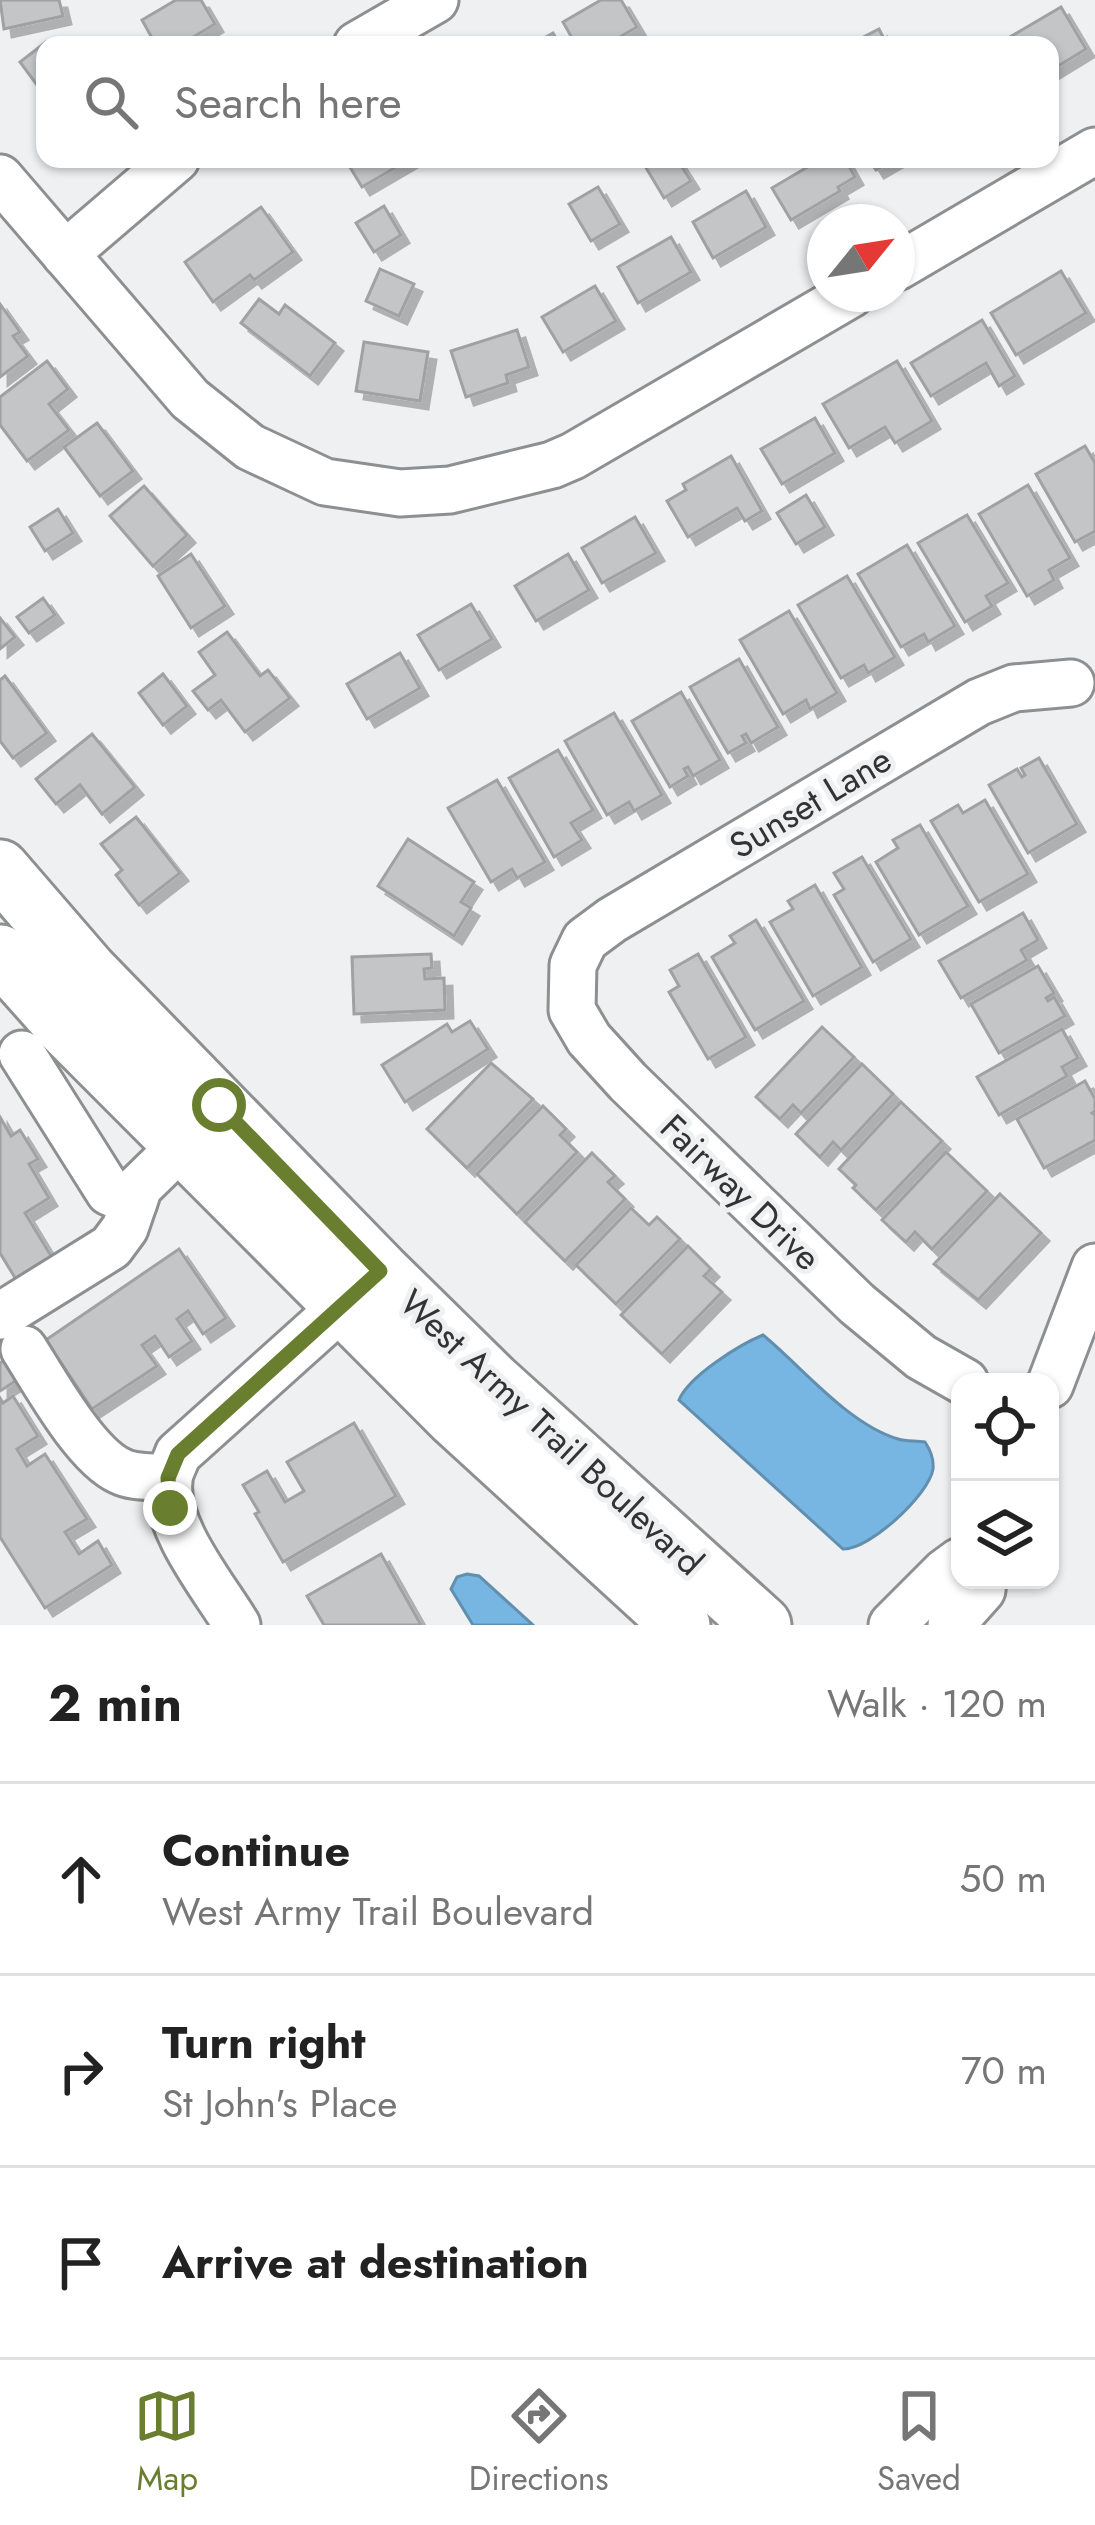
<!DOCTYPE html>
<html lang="en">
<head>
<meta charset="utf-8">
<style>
	body { margin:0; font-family:Jost,sans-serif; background:#f2f2f2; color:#222 }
	.controls { position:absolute; right:36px; bottom:36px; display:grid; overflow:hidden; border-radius:24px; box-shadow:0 3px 9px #0004 }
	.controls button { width:108px; height:108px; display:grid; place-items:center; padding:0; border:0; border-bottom:3px solid #e0e0e0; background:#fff; color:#222; font:60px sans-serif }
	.compass { position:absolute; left:807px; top:204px; width:108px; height:108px; border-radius:50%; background:#fff; box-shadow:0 3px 9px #0004; rotate:60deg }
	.stop { position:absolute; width:36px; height:36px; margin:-27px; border:9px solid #697e2e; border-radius:50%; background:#fff }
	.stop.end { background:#697e2e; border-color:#fff; box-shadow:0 3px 12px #0008 }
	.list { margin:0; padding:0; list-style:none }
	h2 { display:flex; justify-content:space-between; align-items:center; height:156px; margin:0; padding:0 48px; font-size:51px }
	h2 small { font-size:39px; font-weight:400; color:#767676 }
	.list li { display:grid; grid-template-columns:78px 1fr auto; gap:36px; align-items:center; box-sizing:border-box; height:192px; padding:0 48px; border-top:3px solid #e0e0e0 }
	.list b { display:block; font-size:45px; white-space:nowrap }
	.list p { margin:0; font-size:39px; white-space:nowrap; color:#767676 }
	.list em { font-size:39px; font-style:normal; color:#767676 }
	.icon { flex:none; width:66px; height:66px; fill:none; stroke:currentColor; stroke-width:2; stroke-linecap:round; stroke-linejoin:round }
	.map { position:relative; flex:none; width:1095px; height:1625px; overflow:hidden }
	.search { position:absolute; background:#fff; box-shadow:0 3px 9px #0004; left:36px; right:36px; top:36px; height:132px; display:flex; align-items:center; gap:30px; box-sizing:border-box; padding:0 42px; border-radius:24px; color:#767676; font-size:45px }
	.sheet { height:732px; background:#fff }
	nav { display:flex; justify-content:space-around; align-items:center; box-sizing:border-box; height:168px; border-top:3px solid #e0e0e0; background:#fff; font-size:33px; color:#767676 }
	nav a { display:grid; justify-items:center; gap:6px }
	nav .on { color:#697e2e }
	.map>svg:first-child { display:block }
	.water { fill:#77b6e3; stroke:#628fae; stroke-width:3 }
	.building { fill:#c4c5c7; stroke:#a0a1a3; stroke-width:3; filter:url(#shadow) }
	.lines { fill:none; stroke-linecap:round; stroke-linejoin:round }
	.minor-casing { stroke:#8d8f90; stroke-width:51 }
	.major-casing { stroke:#8d8f90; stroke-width:63 }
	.minor { stroke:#fff; stroke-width:45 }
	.major { stroke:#fff; stroke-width:57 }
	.route { stroke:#697e2e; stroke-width:15 }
	.labels { text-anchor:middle; stroke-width:10; stroke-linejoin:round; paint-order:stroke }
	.street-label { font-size:36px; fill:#323334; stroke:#eef0f2 }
</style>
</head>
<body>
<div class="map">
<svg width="1095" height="1625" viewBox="0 0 1095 1625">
	<defs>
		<filter id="shadow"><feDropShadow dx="8" dy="8" stdDeviation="0" flood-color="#0004"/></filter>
	</defs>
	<rect width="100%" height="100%" fill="#eef0f2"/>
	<g class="water">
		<path d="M763,1335c40,33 85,89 135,104 9,3 18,1 27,3 6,9 9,17 8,27 -4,26 -64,81 -90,80l-164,-149c10,-24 60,-55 84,-65z"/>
		<path d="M467,1574l12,2 54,49h-60l-22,-36 6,-12z"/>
	</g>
	<g class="building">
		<path d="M0,0h59l4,16 -59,13z"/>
		<path d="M176,0h25l14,24 -35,21h-24l-14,-25z"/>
		<path d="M601,0h20l16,27 -31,18h-30l-13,-23z"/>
		<path d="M1061,7l25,42 -36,22v-26h-41l-4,-5z"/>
		<path d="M879,29l8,16h-36l-1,-1z"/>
		<path d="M553,33l7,12h-28z"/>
		<path d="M46,42l2,3h-3v51l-25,-34z"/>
		<path d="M345,159h65l-48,28z"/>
		<path d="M656,159h21l14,22 -27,17 -19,-32z"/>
		<path d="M821,159h24l10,18 -17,10 2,4 -49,29 -19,-32z"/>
		<path d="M869,159h26l-19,11z"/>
		<path d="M598,187l22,37 -29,17 -22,-37z"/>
		<path d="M746,191l20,36 -53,31 -20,-36z"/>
		<path d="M384,206l17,29 -27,17 -18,-29z"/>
		<path d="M261,207l32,45 -39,28 -4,-5 -37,27 -28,-40z"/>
		<path d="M671,237l20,35 -53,31 -20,-36z"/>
		<path d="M380,269l34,15 -15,32 -33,-15z"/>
		<path d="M1061,271l25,42 -70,42 -25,-42z"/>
		<path d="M595,286l21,35 -53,31 -21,-35z"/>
		<path d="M259,299l20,15 6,-9 50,38 -25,33 -69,-53z"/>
		<path d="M0,304l20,28 -7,4 15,20 -28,21z"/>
		<path d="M982,320l33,56 -16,10 -13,-23 -55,33 -20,-33z"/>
		<path d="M517,330l12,37 -23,8 2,8 -42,14 -15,-46z"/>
		<path d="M364,342l64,10 -8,49 -64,-10z"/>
		<path d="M47,361l21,28 -19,15 20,26 -42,31 -27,-36v-28z"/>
		<path d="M897,361l35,60 -37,22 -10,-16 -36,21 -26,-44z"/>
		<path d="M815,418l20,35 -53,31 -21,-35z"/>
		<path d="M97,423l36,48 -33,25 -36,-49z"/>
		<path d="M1085,446l10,17v68l-20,11 -39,-68z"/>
		<path d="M731,456l31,55 -17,10 -8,-13 -49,29 -21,-36 19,-11 -3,-6z"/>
		<path d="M1028,485l42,73 -21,12 5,10 -27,16 -48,-82z"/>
		<path d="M144,486l43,49 -34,31 -43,-50z"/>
		<path d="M806,495l19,32 -29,17 -19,-31z"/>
		<path d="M58,509l15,24 -28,18 -15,-24z"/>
		<path d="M967,515l41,68 -22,13 6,10 -27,16 -47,-79z"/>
		<path d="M635,517l21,36 -54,30 -20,-35z"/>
		<path d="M907,545l48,81 -27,16 -4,-8 -23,13 -43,-73z"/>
		<path d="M191,554l34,52 -34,22 -33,-52z"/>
		<path d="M568,554l21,36 -53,31 -21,-35z"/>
		<path d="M847,576l48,81 -27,16 -4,-8 -23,13 -43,-73z"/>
		<path d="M43,598l12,17 -26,18 -12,-16z"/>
		<path d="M471,604l21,35 -53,31 -21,-35z"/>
		<path d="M789,611l48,82 -27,16 -4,-9 -23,14 -43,-74z"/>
		<path d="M0,618l15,19 -15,12z"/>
		<path d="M227,632l33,44 8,-6 22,28 -45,34 -24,-32 -13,10 -15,-19 22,-16 -16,-23z"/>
		<path d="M400,653l20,35 -53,31 -20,-35z"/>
		<path d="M739,659l39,68 -27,16 -5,-9 -4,2 4,7 -18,10 -38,-66z"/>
		<path d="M163,674l24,32 -24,19 -24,-32z"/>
		<path d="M5,676l42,57 -34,25 -13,-17v-61z"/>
		<path d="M681,692l39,68 -27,16 -5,-9 -4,2 4,7 -18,11 -38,-66z"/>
		<path d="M614,713l48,82 -28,16 -5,-9 -22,13 -42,-74z"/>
		<path d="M92,734l43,53 -33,27 -22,-29 -24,19 -20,-25z"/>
		<path d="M558,750l35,60 -22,13 11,17 -28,17 -45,-79z"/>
		<path d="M1039,758l38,66 -49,29 -39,-68 28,-16 5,8 3,-2 -4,-7z"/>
		<path d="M497,780l48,82 -28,16 -5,-9 -21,13 -43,-74z"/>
		<path d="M985,800l43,74 -49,28 -48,-81 27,-16 5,8z"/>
		<path d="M136,817l44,56 -41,32 -23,-30 6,-5 -21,-26z"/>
		<path d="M920,825l48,81 -49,29 -43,-73 22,-14 -5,-8z"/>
		<path d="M408,839l66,43 -13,20 10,6 -17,28 -76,-50z"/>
		<path d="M862,857l49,82 -38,23 -39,-67 10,-6 -10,-16z"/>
		<path d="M815,885l47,82 -49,29 -43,-74 23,-13 -5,-8z"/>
		<path d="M1023,913l15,27 -17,10 6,10 -66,38 -22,-37z"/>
		<path d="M756,920l48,81 -49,29 -43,-73 23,-14 -5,-7z"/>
		<path d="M431,954l1,14 -8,1 1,10 19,-1 1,32 -91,4 -2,-57z"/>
		<path d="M698,954l48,83 -38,22 -39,-67 10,-6 -9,-16z"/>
		<path d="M1038,966l16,27 -8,5 2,3 6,-4 11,19 -66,37 -28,-49z"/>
		<path d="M470,1021l18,28 -83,53 -23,-37 65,-41 5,8z"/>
		<path d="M822,1027l32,30 -53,56 -8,-8 -13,14 -24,-22z"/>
		<path d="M1062,1029l16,29 -16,9 5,9 -68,39 -22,-38z"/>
		<path d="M491,1063l42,36 -66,69 -40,-39z"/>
		<path d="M862,1064l31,30 -52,56 -8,-8 -13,15 -24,-23z"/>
		<path d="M1085,1081l10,18v12l-3,2 3,2v25l-51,28 -27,-49z"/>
		<path d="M901,1102l41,39 -66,69 -23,-22 3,-3 -17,-16z"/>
		<path d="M543,1106l23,23 -6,6 17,17 -60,62 -40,-40z"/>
		<path d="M0,1117l11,19 9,-6 18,29 -9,5 20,34 -24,15 34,56 -36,22 -23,-38z"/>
		<path d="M946,1152l41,39 -55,58 -17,-17 -9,10 -24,-22z"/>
		<path d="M592,1153l23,23 -7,6 17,17 -60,62 -40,-39z"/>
		<path d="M1000,1194l41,39 -63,67 -44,-36z"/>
		<path d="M631,1208l18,17 8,-8 23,22 -64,65 -40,-39z"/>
		<path d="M688,1246l23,23 -7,7 18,16 -60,62 -41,-39z"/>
		<path d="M179,1249l47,69 -23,16 -15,-23 -11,8 15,22 -23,16 -14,-21 -13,9 15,21 -65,43 -46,-69z"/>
		<path d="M7,1358l13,20 -20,13v-28z"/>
		<path d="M13,1396l25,40 -21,13 10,17 18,-12 42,65 -22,13 14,22 19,-13 14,24 -67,43 -45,-71v-139l3,5z"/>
		<path d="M354,1423l42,73 -113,66 -28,-48 4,-2 -16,-27 24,-14 18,31 19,-11 -17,-29z"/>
		<path d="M381,1554l40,71h-97l-17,-29z"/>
	</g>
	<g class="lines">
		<defs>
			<g id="minor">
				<path d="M357,45l78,-45"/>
				<path d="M0,178l190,221 60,48 75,35 75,11 50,-3 102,-25 21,-9 278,-162"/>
				<path d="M65,254l111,-95"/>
				<path d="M897,267l198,-116"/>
				<path d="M22,1054l87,138 25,10"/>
				<path d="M0,1316l111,-69 14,-19 14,-41 43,-42"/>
				<path d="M24,1349c21,33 61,106 96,122 13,7 34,5 48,7"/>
				<path d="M965,1382l-44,-25 -64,-53 -229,-222 -39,-43 -17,-29 1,-45 12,-25 27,-20 367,-218 35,-14 57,-5"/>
				<path d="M1050,1385l45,-118"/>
				<path d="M237,1625c-23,-38 -73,-98 -68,-144 0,-9 6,-18 9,-27l187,-168"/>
				<path d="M892,1625l53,-53 15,-11"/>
				<path d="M951,1625l31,-35 1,-10"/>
			</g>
			<g id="major">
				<path d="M0,869l89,103 291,299 112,110 270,244"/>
				<path d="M0,954l64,72 391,392 226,207"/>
			</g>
		</defs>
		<use href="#minor" class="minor-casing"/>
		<use href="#major" class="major-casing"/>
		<use href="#minor" class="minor"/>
		<use href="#major" class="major"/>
	</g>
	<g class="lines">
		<path class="route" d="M170,1508l-2,-30 10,-24 202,-183 -161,-166"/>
	</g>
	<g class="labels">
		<g class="street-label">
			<text transform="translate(810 802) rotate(-31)" y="13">Sunset Lane</text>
			<text transform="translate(741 1192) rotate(44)" y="13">Fairway Drive</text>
			<text transform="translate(552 1432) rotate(43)" y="13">West Army Trail Boulevard</text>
		</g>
	</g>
</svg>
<div class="controls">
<button><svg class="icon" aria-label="locate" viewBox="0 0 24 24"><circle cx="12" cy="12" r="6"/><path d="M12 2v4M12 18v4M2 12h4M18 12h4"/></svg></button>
<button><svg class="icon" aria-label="layers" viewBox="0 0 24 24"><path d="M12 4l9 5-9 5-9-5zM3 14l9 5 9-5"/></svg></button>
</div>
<svg class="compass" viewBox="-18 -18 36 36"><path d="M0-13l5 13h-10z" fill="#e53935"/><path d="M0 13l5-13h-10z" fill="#767676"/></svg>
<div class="stop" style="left:219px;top:1105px"></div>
<div class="stop end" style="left:170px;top:1508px"></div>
<div class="search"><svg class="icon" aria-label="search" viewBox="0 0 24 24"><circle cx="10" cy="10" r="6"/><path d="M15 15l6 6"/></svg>Search here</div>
</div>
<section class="sheet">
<h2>2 min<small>Walk · 120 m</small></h2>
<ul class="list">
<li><svg class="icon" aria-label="ahead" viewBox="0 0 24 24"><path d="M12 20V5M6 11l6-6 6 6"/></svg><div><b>Continue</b><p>West Army Trail Boulevard</p></div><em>50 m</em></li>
<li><svg class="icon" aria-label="right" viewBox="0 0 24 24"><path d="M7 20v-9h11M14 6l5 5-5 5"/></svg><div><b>Turn right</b><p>St John's Place</p></div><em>70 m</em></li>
<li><svg class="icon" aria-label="arrive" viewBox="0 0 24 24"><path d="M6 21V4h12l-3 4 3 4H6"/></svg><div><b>Arrive at destination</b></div></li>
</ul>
</section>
<nav>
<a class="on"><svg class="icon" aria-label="map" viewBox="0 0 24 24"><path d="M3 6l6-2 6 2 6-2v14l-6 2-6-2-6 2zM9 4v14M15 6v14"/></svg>Map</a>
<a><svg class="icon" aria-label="directions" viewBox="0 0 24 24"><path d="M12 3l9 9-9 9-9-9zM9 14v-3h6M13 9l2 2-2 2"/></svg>Directions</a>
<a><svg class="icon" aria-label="saved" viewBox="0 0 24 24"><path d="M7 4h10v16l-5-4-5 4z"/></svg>Saved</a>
</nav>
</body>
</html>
